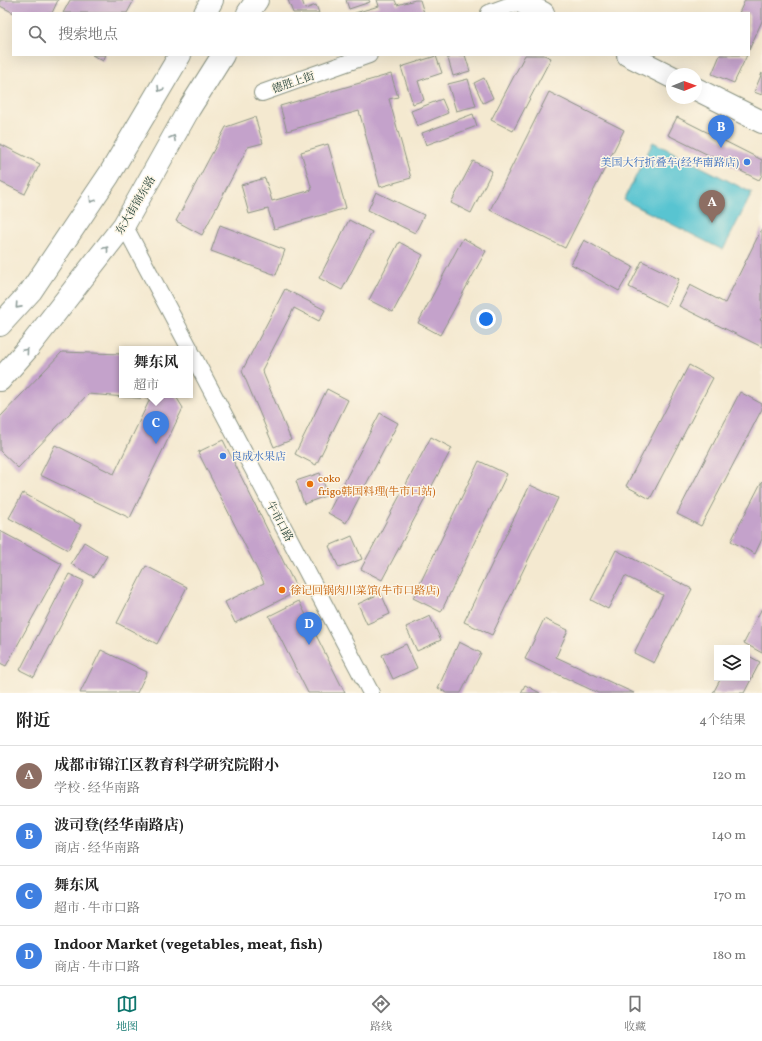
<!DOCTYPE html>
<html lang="zh">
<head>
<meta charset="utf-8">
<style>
	body { margin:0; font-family:Vollkorn,"Noto Serif SC",serif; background:#f6f6f6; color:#222 }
	.controls { position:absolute; right:12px; bottom:12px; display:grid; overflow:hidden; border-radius:0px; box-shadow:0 4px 16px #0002 }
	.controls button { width:36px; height:36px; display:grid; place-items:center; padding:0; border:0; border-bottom:1px solid #e0e0e0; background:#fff; color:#222; font:20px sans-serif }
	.compass { position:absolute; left:666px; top:68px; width:36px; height:36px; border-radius:50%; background:#fff; box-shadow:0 4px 16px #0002; rotate:89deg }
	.you { position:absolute; left:486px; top:319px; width:14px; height:14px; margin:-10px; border:3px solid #fff; border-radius:50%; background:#1a73e8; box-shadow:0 0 0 6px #1a73e833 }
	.badge { display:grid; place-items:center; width:26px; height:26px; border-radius:50%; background:#0f766e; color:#fff; font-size:13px; font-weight:700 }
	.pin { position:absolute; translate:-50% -33px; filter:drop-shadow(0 1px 2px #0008) }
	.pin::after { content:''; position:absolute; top:21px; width:14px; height:12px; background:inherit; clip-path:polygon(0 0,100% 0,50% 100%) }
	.popup { position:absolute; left:119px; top:346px; width:74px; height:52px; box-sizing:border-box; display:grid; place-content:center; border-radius:0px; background:#fff; filter:drop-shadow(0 1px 3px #0005); font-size:13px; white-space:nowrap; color:#767676 }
	.popup b { font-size:15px; color:#222 }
	.popup::after { content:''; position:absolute; left:50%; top:100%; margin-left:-8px; border:8px solid transparent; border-top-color:#fff }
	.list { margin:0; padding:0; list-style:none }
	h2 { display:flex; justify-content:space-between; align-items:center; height:52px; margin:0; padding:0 16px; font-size:17px }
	h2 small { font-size:13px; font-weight:400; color:#767676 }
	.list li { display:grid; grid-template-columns:26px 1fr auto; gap:12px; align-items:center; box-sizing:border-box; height:60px; padding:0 16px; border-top:1px solid #e0e0e0 }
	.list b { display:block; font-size:15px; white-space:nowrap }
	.list p { margin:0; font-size:13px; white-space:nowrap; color:#767676 }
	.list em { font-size:13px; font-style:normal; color:#767676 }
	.icon { flex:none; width:22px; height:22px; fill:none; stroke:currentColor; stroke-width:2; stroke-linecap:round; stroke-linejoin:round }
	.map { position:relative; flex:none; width:762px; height:693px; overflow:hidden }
	.search { position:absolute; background:#fff; box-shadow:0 4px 16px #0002; left:12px; right:12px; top:12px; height:44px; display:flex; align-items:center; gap:10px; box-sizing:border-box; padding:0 14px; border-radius:0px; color:#767676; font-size:15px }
	.sheet { height:292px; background:#fff }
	nav { display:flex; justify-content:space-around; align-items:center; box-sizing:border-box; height:56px; border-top:1px solid #e0e0e0; background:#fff; font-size:11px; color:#767676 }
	nav a { display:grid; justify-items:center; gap:2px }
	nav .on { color:#0f766e }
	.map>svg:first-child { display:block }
	.water { fill:#58c4d1; stroke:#3c8082 }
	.building { fill:#c4a2cb }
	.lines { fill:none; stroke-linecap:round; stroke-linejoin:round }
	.street-casing { stroke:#8a9382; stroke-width:18 }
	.secondary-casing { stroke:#8a9382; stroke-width:24 }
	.primary-casing { stroke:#8a9382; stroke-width:24 }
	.street { stroke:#fff; stroke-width:16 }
	.secondary { stroke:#fff; stroke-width:22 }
	.primary { stroke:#fff; stroke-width:22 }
	.oneway { stroke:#8f9e9a }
	.shop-dot { fill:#3f7fe0; stroke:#fcf5e5; stroke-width:1.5 }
	.food-dot { fill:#e8710a; stroke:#fcf5e5; stroke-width:1.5 }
	.labels { text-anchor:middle; stroke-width:3; stroke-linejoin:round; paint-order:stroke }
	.street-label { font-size:11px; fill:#1f3d34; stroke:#fcf5e5 }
	.shop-label { font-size:11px; fill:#366cbe; stroke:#fcf5e5; text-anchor:end }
	.food-label { font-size:11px; fill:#c56008; stroke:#fcf5e5; text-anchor:start }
</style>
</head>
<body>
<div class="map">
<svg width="762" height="693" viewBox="0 0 762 693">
	<rect width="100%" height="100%" fill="#fcf5e5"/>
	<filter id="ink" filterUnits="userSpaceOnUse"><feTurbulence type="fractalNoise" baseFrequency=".025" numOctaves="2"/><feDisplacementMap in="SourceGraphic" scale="8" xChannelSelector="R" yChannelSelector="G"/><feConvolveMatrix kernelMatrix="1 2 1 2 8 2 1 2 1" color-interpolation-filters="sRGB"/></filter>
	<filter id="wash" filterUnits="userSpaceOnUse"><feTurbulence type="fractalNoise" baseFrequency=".012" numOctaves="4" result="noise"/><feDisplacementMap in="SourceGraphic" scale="16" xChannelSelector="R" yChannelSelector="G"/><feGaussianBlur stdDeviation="0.9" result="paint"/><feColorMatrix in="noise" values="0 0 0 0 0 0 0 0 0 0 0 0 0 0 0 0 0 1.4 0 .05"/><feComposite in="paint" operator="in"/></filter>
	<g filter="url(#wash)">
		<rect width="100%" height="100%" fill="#f4e9d0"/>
		<path class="water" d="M653,142l99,51 -29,57 -99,-50z"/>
		<g id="blocks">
			<g class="building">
				<path d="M0,0h58l-6,13h-38l-14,-7z"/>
				<path d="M70,0h64l-7,13h-64z"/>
				<path d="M288,0h14l3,9 11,-4 3,8h-26z"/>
				<path d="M346,0h23l1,2 -21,7z"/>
				<path d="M377,0h18l2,5 18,-5h5l4,13h-69l24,-7z"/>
				<path d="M745,0h17v21l-13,29v-37h-10z"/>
				<path d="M92,55h14l-3,6z"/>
				<path d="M447,55h18l5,16 -17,5z"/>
				<path d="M525,55h19l7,3 -38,73 -22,-11z"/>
				<path d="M720,55h27l-13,28 -22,-9z"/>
				<path d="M436,56l6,17 -24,8 6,19 -11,4 -12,-37z"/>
				<path d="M762,73v22l-8,-3z"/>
				<path d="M391,74l7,23 -9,2 22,79 -31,9 -21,-76 -72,20 -7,-25z"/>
				<path d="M484,78l9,20 -10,5 -9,-20z"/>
				<path d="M468,79l8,27 -20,5 -8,-27z"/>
				<path d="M549,92l75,38 -59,118 -75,-38z"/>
				<path d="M442,99l6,14 -31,13 -6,-15z"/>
				<path d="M473,114l4,12 -51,19 -4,-12z"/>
				<path d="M255,117l8,26 -15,4 -46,88 -26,-14 50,-94z"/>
				<path d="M677,117l85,43v15l-3,5 -91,-45z"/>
				<path d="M0,144l40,20 -15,30 -25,-12z"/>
				<path d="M328,144l18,64 -72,21 -6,-20 -19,5 -8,-29 24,-7 7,23 40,-11 -11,-38z"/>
				<path d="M473,161l19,10 -21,42 -20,-10z"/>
				<path d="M376,192l48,23 -9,18 -47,-23z"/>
				<path d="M349,220l23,12 -30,58 -23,-12z"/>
				<path d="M220,225l65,25 -9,25 -65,-24z"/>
				<path d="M762,228v89l-2,3 2,1v26l-83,-41 11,-21 35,18z"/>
				<path d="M463,238l23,13 -46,84 -22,-12z"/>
				<path d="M584,240l49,27 -14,24 -48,-27z"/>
				<path d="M399,242l24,13 -30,57 -24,-12z"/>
				<path d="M642,261l37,18 -13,27 -37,-19z"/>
				<path d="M285,289l40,21 -6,11 -25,-13 -32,62 29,70 -17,7 -32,-76z"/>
				<path d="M62,352l60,2v41h53l8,13 -53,110 -90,-43 15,-30 59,29 36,-75 -62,-5 -70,74 -18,-17v-34z"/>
				<path d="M689,365l24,13 -63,121 -24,-13z"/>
				<path d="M327,389l21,11 -32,65 -21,-11z"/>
				<path d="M740,392l22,12v5l-61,117 -24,-12z"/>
				<path d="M380,413l18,10 -52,100 -18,-10z"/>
				<path d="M431,437l21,11 -70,132 -21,-11z"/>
				<path d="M223,440l75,151 -63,32 -10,-21 39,-19 -66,-131z"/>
				<path d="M479,461l28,13 -66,138 -28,-14z"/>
				<path d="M320,473l8,22 -24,9 -8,-23z"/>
				<path d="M762,481v58l-7,15 -24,-13z"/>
				<path d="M530,485l28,13 -66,137 -28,-13z"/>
				<path d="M23,493l58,32 -13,25 -59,-32z"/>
				<path d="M0,531l62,33 -56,102 -6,-3z"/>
				<path d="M352,536l10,23 -23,9 -10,-22z"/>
				<path d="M84,542l23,14 -13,21 -23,-13z"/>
				<path d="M616,550l76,39 -38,74 -20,-10 29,-58 -38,-19 -17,33 -17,-9z"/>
				<path d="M146,566l41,21 -30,57 -40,-21z"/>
				<path d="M69,574l15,7 -50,96 -14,-7z"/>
				<path d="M381,593l9,21 -23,10 -9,-20z"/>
				<path d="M299,601l46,92h-37l-39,-77z"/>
				<path d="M762,608v45l-18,-10z"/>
				<path d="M430,616l11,24 -24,11 -11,-24z"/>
				<path d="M544,619l24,11 -12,27 78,36h-36l-73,-34z"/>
				<path d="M459,642l22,11 -20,40h-14l-9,-5z"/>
				<path d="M406,644l11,24 -24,11 -11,-24z"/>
				<path d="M101,650l46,22 -10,21h-57z"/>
				<path d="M747,655l13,7 -16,31h-31l8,-15h26z"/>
				<path d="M525,685l15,8h-19z"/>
			</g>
		</g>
	</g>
	<g filter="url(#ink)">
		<use href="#blocks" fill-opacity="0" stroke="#8a9382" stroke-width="1"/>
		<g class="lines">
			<defs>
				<g id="street">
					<path d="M489,13l35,-13"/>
					<path d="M262,93l107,-38"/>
					<path d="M124,225l66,124"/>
					<path d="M190,350l181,343"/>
				</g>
				<g id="secondary">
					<path d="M517,0l26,13"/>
					<path d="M628,55l44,22"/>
					<path d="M696,89l66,33"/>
				</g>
				<g id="primary">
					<path d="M205,13l7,-13"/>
					<path d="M248,13l9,-13"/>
					<path d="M0,325l31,-34 78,-116 71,-120"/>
					<path d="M0,380l29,-33 95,-122 65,-116 34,-54"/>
				</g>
			</defs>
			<use href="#street" class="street-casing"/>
			<use href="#secondary" class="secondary-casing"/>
			<use href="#primary" class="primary-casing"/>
			<use href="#street" class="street"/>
			<use href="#secondary" class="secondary"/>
			<use href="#primary" class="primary"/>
		</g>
		<defs><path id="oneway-chevron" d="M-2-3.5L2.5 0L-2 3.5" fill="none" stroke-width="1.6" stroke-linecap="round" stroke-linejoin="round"/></defs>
		<g class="oneway">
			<use href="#oneway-chevron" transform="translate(160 89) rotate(121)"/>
			<use href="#oneway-chevron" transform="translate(173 138) rotate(-61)"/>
			<use href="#oneway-chevron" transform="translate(92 200) rotate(124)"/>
			<use href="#oneway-chevron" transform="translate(106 249) rotate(-52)"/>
			<use href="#oneway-chevron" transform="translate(18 306) rotate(132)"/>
			<use href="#oneway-chevron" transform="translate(26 351) rotate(-49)"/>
		</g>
	</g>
	<g class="shop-dot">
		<circle cx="747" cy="162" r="4"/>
		<circle cx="223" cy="456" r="4"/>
	</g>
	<g class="food-dot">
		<circle cx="310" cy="484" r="4"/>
		<circle cx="282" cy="590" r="4"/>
	</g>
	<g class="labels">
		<g class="street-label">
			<text transform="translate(293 82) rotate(-19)" y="4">德胜上街</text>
			<text transform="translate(135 205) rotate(-59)" y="4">东大街锦东路</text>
			<text transform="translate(280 521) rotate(62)" y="4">牛市口路</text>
		</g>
		<g class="shop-label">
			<text x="739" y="166">美国大行折叠车(经华南路店)</text>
			<text x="231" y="460" text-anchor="start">良成水果店</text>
		</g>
		<g class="food-label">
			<text x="318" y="482">coko<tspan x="318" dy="13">frigo韩国料理(牛市口站)</tspan></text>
			<text x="290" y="594">徐记回锅肉川菜馆(牛市口路店)</text>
		</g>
	</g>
</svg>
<div class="controls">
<button><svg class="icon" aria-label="layers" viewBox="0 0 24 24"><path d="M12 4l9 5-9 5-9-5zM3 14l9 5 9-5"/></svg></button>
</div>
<svg class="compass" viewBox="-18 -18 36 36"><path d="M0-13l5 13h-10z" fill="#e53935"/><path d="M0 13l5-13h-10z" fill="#767676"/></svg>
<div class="you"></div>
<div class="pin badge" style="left:712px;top:223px;background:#8d6e63">A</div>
<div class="pin badge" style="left:721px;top:148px;background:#3f7fe0">B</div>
<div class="pin badge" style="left:156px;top:444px;background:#3f7fe0">C</div>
<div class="popup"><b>舞东风</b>超市</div>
<div class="pin badge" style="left:309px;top:645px;background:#3f7fe0">D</div>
<div class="search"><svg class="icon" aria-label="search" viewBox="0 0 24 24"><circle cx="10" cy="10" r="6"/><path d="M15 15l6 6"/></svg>搜索地点</div>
</div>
<section class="sheet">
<h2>附近<small>4个结果</small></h2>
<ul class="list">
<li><span class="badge" style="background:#8d6e63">A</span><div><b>成都市锦江区教育科学研究院附小</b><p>学校 · 经华南路</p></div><em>120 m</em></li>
<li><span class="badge" style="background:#3f7fe0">B</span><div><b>波司登(经华南路店)</b><p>商店 · 经华南路</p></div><em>140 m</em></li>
<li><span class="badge" style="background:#3f7fe0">C</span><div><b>舞东风</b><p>超市 · 牛市口路</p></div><em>170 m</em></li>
<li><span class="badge" style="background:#3f7fe0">D</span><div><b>Indoor Market (vegetables, meat, fish)</b><p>商店 · 牛市口路</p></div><em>180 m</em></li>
</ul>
</section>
<nav>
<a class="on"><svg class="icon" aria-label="map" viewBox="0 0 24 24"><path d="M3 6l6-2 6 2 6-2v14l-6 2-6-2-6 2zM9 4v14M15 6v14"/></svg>地图</a>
<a><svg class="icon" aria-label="directions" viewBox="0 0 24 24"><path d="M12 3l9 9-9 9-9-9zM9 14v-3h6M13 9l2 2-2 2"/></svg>路线</a>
<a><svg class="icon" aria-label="saved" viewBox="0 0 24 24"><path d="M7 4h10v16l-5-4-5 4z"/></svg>收藏</a>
</nav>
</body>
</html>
